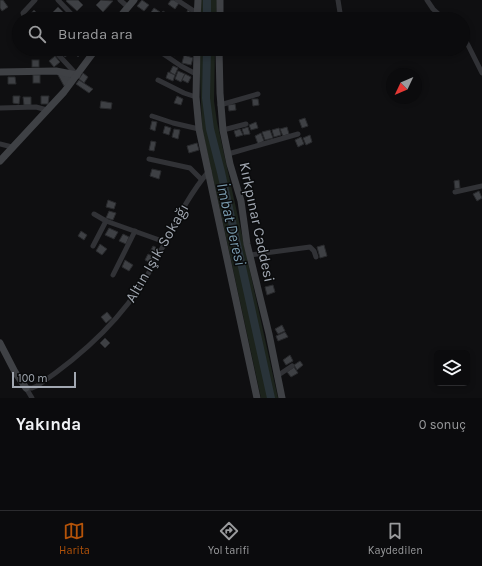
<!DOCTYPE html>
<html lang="tr">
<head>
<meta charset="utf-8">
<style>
	body { margin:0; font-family:Karla,sans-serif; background:#19191b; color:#f1f3f6 }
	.controls { position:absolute; right:12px; bottom:12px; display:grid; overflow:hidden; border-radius:6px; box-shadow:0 2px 6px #0003 }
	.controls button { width:36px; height:36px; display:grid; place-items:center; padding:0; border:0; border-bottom:1px solid #2b2b2e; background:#0b0b0d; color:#f1f3f6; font:20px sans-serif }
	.compass { position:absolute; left:386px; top:68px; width:36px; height:36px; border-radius:50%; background:#0b0b0d; box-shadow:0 2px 6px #0003; rotate:226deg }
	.scale { position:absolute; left:12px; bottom:10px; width:64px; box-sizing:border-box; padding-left:4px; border:2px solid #a1a7b1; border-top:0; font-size:11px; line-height:14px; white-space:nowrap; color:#a1a7b1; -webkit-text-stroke:3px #0a0b0c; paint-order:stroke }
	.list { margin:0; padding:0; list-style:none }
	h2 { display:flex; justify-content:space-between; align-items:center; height:52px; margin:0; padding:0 16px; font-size:17px }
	h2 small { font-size:13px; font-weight:400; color:#9a9b9d }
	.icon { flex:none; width:22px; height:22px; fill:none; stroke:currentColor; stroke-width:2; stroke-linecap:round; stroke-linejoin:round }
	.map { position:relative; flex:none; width:482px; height:398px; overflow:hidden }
	.search { position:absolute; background:#0b0b0d; box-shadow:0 2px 6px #0003; left:12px; right:12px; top:12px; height:44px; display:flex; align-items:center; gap:10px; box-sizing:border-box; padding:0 14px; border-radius:22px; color:#9a9b9d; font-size:15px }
	.sheet { height:112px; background:#0b0b0d }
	nav { display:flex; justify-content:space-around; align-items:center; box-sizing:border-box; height:56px; border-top:1px solid #2b2b2e; background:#0b0b0d; font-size:11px; color:#9a9b9d }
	nav a { display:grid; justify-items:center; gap:2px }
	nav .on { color:#b45309 }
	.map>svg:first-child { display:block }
	.green { fill:#1c231c }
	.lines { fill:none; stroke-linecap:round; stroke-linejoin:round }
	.river { stroke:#293339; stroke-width:8 }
	.building { fill:#3e4044; stroke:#292a2d }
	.street { stroke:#313236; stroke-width:5 }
	.secondary { stroke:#3f4145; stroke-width:7 }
	.labels { text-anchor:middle; stroke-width:3; stroke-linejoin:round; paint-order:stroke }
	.street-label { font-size:15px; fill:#a1a7b1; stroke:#0a0b0c }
	.water-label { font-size:16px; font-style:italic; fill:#7899ac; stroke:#0a0b0c }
</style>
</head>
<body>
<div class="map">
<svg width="482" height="398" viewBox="0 0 482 398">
	<rect width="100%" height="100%" fill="#0f0f11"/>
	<g class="green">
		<path d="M200,0h17l-1,19h-17z"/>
		<path d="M199,49h16l-1,52 3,21 61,276h-17l-42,-193 -17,-76z"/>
	</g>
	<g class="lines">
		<g class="river">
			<path d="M207,19v-19"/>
			<path d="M207,49l-1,49 4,31 11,43 50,226"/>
		</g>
	</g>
	<g class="building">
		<path d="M0,0h3l5,7 -6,4 -2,-3z"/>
		<path d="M67,0h11l5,5 -6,6 -11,-10z"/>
		<path d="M101,0l12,1 -10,11 -7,-7z"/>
		<path d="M142,0l7,5 -5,6 -7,-5z"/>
		<path d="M171,0h3l5,3 -4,6 -7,-5z"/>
		<path d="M58,7l6,6 -8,6 -5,-5z"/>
		<path d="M154,8l6,4 -5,7 -6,-4z"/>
		<path d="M34,10l6,7 -2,2h-8l-2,-2z"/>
		<path d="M188,10l7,5 -3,4h-4l-4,-2z"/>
		<path d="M163,11l6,4 -3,4h-3l-3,-3z"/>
		<path d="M62,49h4l4,4 -5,4 -5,-6z"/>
		<path d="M76,49h4l3,3 -5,5 -5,-5z"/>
		<path d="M171,49h8l1,1 -5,6 -6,-4z"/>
		<path d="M184,55l9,3 -2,7 -9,-2z"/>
		<path d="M55,56l5,6 -6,5 -5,-6z"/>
		<rect x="32" y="60" width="7" height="7"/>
		<path d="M173,66l5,2 -3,7 -5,-3z"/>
		<path d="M178,71l7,3 -4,8 -6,-3z"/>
		<path d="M168,72l7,3 -2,6 -7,-3z"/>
		<path d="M62,73l11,5 -5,6 -4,2 -6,-11z"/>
		<path d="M83,73l5,4 -4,6 -5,-4z"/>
		<path d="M185,74l6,3 -3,6 -6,-3z"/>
		<rect x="33" y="75" width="7" height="8"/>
		<path d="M8,77h7l1,7h-8z"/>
		<path d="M79,80l14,9 -4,4 -13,-9z"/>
		<path d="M13,96h7l-1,8 -6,-1z"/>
		<path d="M41,96h8l-1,8h-7z"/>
		<path d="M177,96l6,3 -2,6 -7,-2z"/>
		<path d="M23,97h8v8h-7z"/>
		<path d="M252,99h6l1,6 -6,1z"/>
		<path d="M101,101l11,2 -1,6 -11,-1z"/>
		<path d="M235,104l1,6 -7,1 -1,-6z"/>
		<path d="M305,118l3,8 -6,2 -3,-8z"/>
		<path d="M152,121l5,1 -2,9 -5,-2z"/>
		<path d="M256,122l2,6 -7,2 -2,-5z"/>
		<path d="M165,126l6,2 -2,7 -6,-2z"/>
		<path d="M248,127l2,7 -6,1 -2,-6z"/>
		<path d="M287,127l2,7 -6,2 -3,-7z"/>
		<path d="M279,128l2,7 -7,2 -2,-7z"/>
		<path d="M174,129l6,1 -2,9 -6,-2z"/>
		<path d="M240,129l3,6 -7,2 -2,-6z"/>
		<path d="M270,130l3,8 -8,2 -3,-8z"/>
		<path d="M261,133l3,8 -6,3 -3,-8z"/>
		<path d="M310,135l2,7 -6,3 -3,-7z"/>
		<path d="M301,137l3,7 -6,3 -3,-7z"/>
		<path d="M151,141l5,1 -2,9 -5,-1z"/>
		<path d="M197,143l2,7 -10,3 -2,-7z"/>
		<path d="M152,169l9,2 -2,8 -9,-3z"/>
		<path d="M459,180l1,8 -5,1 -1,-8z"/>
		<path d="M479,191l3,7 -5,3 -4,-7z"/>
		<path d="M108,200l8,3 -2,6 -8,-2z"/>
		<path d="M109,211l7,2 -3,7 -7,-2z"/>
		<path d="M109,228l9,4 -4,7 -9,-4z"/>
		<path d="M81,231l6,4 -3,5 -6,-4z"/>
		<path d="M123,234l6,3 -3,7 -7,-3z"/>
		<path d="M100,244l7,5 -5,6 -6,-4z"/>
		<path d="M324,245l3,11 -7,2 -3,-11z"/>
		<path d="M153,246l7,3 -3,7 -7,-4z"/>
		<path d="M148,254l6,3 -3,6 -6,-3z"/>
		<path d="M125,260l8,5 -4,6 -7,-4z"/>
		<path d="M273,285l2,7 -8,3 -2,-8z"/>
		<path d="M107,312l5,6 -6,5 -5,-6z"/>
		<path d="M282,325l3,6 -7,3 -3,-5z"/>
		<path d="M285,332l3,5 -10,4 -2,-5z"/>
		<path d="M105,338l5,5 -5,5 -5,-5z"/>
		<path d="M290,355l3,6 -7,4 -3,-5z"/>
		<path d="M300,361l3,4 -6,5 -3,-5z"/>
		<path d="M294,367l4,6 -7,4 -4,-5z"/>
	</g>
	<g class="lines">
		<g class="street">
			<path d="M58,0l18,19"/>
			<path d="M120,0l8,7"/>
			<path d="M177,0l20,13"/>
			<path d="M338,0l3,19"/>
			<path d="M427,0l6,9 11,10"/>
			<path d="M25,19l-2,-6 12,-13"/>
			<path d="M463,37l5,8 14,28"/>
			<path d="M53,49l24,26"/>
			<path d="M156,49l25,17 15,8"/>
			<path d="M158,80l26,13 12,4"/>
			<path d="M220,105l38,-11"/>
			<path d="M0,108l36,-1 11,3"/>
			<path d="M152,116l21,7 26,6"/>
			<path d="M223,130l23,-6"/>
			<path d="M0,144l12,3"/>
			<path d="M228,154l70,-20"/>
			<path d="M149,159l41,9 11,11"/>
			<path d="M455,192l27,-6"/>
			<path d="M94,214l12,7 59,21"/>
			<path d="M93,246l13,-25"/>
			<path d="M250,255l60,-8 4,4 2,6"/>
			<path d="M113,275l22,-44"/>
			<path d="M277,376l15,-10"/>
			<path d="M26,388h6l5,-2c43,-29 85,-67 111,-112 20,-34 35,-73 61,-103"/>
			<path d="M26,388l6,10"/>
		</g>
		<g class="secondary">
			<path d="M118,19l16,-19"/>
			<path d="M197,19l1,-19"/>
			<path d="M220,19v-19"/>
			<path d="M197,49l-1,48 3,32 58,269"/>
			<path d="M219,49l1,44 3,37 7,34 11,37 6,43 22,90 13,64"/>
			<path d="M0,72l56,-1 21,4"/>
			<path d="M0,161l64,-69 32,-43"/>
			<path d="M0,343l15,29 11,16"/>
		</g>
	</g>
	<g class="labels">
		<g class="street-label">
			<text transform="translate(257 222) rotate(78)" y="5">Kırkpınar Caddesi</text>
			<text transform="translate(157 253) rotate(-60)" y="5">Altın Işık Sokağı</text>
		</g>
		<g class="water-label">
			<text transform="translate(232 224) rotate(77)" y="6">İmbat Deresi</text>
		</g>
	</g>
</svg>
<div class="controls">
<button><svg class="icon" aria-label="layers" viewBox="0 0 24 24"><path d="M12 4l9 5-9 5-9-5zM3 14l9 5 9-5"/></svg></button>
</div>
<svg class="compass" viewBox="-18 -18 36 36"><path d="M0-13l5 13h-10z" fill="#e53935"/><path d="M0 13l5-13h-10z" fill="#9a9b9d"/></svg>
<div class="scale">100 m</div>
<div class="search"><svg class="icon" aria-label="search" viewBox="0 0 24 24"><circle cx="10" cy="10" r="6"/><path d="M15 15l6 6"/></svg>Burada ara</div>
</div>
<section class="sheet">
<h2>Yakında<small>0 sonuç</small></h2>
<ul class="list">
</ul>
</section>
<nav>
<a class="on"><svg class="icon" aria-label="map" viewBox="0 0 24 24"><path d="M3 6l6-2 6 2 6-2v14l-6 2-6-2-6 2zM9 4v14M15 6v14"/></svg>Harita</a>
<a><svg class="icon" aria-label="directions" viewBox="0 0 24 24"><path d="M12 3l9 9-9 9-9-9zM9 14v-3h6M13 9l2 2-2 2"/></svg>Yol tarifi</a>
<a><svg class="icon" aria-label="saved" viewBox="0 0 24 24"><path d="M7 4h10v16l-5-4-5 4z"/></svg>Kaydedilen</a>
</nav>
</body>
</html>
